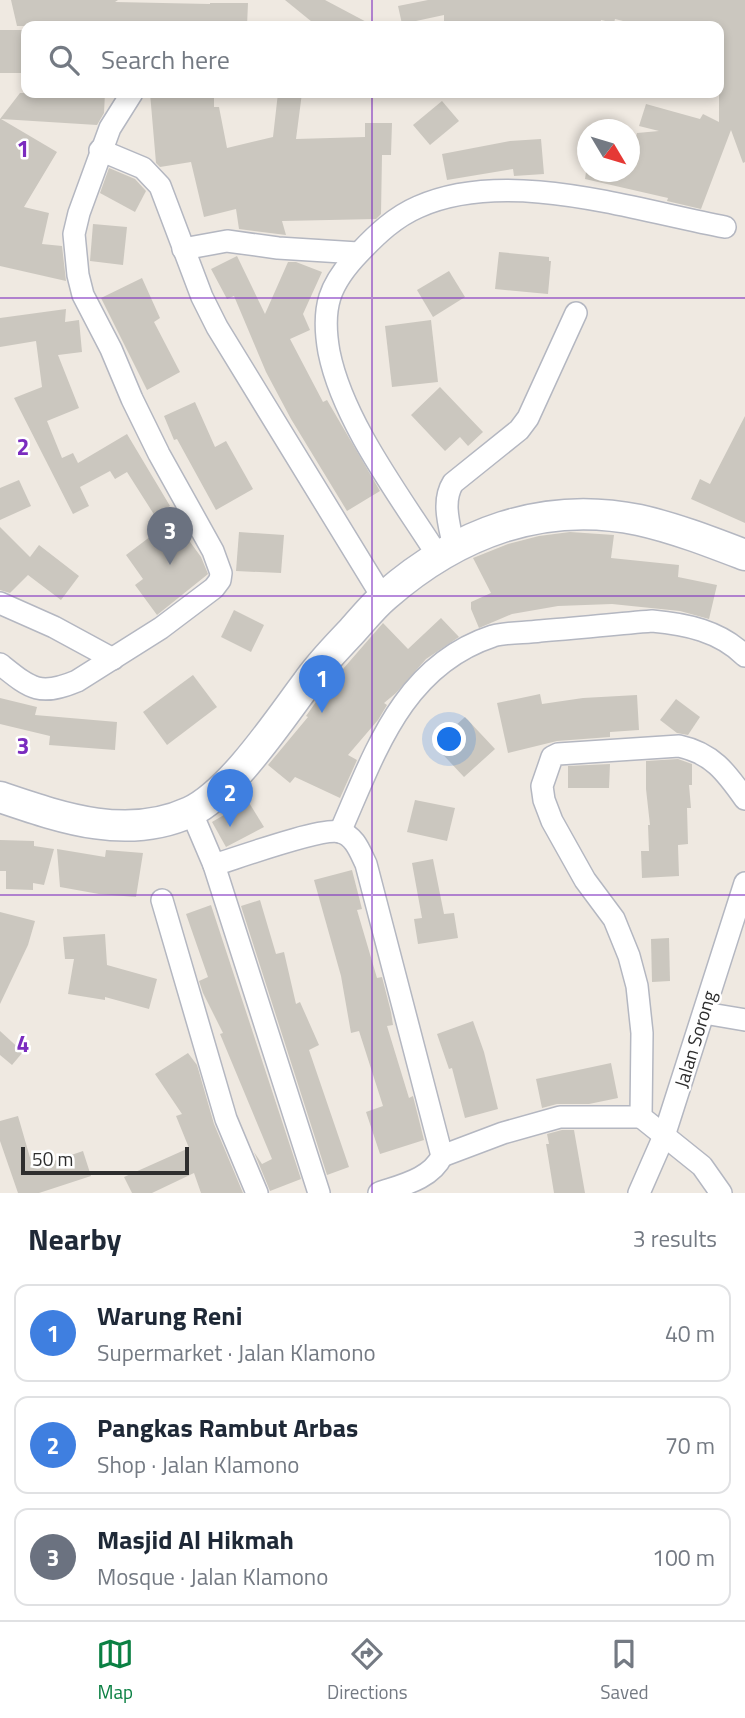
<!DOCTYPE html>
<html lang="en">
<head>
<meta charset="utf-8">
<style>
	body { margin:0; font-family:"Titillium Web",sans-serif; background:#f6f6f7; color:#1f2937 }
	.compass { position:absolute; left:577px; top:119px; width:63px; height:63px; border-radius:50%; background:#fff; box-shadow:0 4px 10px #0003; rotate:128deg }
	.scale { position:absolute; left:21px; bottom:18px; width:168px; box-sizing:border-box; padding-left:7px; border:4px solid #2e2e2e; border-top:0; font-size:19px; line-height:24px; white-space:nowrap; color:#2e2e2e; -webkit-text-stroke:5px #fff; paint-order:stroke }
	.you { position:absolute; left:450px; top:740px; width:24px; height:24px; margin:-18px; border:5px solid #fff; border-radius:50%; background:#1a73e8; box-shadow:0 0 0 10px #1a73e833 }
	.badge { display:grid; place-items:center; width:46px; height:46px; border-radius:50%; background:#0b8043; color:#fff; font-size:23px; font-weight:700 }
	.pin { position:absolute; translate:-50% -58px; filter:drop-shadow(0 2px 4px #0008) }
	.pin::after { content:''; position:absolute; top:37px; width:24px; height:21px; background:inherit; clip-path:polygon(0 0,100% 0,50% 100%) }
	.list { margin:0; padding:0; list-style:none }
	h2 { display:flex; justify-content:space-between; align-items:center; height:91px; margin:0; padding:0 28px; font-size:30px }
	h2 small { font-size:23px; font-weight:400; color:#747a83 }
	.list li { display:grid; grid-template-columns:46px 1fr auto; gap:21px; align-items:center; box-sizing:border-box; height:98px; margin:0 14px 14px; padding:0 14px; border:2px solid #e0e1e3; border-radius:14px }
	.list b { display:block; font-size:26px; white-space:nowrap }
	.list p { margin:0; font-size:23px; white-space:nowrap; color:#747a83 }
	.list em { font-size:23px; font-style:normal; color:#747a83 }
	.icon { flex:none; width:38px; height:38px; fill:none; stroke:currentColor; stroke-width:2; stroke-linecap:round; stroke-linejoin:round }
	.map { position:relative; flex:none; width:745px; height:1193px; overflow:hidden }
	.search { position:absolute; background:#fff; box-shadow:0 4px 10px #0003; left:21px; right:21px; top:21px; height:77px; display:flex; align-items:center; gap:18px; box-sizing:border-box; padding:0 24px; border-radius:14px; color:#747a83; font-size:26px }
	.sheet { height:427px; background:#fff }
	nav { display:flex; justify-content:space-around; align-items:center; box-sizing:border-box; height:98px; border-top:2px solid #e0e1e3; background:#fff; font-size:19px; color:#747a83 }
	nav a { display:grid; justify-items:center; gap:4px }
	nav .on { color:#0b8043 }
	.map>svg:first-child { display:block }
	.building { fill:#cbc7bf }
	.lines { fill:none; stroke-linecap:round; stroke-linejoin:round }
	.street-casing { stroke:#b4b7c1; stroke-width:24 }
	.secondary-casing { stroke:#b4b7c1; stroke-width:33 }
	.street { stroke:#fff; stroke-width:21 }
	.secondary { stroke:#fff; stroke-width:30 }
	.grid { fill:none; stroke:#7b2cbf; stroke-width:2; stroke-opacity:0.55 }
	.labels { text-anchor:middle; stroke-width:5; stroke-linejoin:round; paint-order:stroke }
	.street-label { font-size:19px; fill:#2e2e2e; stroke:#fff }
	.grid-label { font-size:23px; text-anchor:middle; font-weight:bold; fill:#7b2cbf; stroke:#fff; stroke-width:5; stroke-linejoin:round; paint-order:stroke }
</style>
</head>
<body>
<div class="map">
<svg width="745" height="1193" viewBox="0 0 745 1193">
	<rect width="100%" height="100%" fill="#efe9e1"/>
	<g class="building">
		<path d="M11,0h107l-3,2 95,2v-1h38l-1,23h-230z"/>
		<path d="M285,0h40l49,26h-57z"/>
		<path d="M428,0h317v162l-2,1 -12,-33 -30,79 -34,-8 1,-3 -83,-19 1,-7h43v-11l8,-28 22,-2 -20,-5 7,-22 54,15 3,-5 16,8v-96h-76l-28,-7 -1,4 -13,-3 -1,6h-67l-64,-4v3l-25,-1v-9l-42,9 -4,-18z"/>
		<rect x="0" y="30" width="26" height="43"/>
		<path d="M20,93h85l-1,20 -7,12 -96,-6 56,33 -33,55 25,6 -7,31 20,2 4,35 -66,-15v-147z"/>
		<path d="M150,93h64v14h5l8,41 46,-11 5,-44h24l-6,46 69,-2v-14h27l-1,32h-9l-1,59 -5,5 -94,2 4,14 -47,-6 -3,-20 -32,8 -13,-55 -31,5 -4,-4z"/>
		<path d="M442,101l17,20 -29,24 -17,-20z"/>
		<path d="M541,139l3,35 -30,2 -1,-7 -66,11 -5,-26 68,-13z"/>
		<path d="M109,168l26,11 11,12 -11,21 -35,-19z"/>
		<path d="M93,224l34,3 -4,38 -33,-4z"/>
		<path d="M499,252l50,5v4h2l-3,33 -53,-5z"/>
		<path d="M237,256l28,58 23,-52h8l26,10 -19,42 7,16 -20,9 33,63 4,-2 53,91 -33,20 -56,-92 -25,-47 -32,-76 -7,3 -16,-30z"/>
		<path d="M449,271l16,26 -32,20 -16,-27z"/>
		<path d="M142,278l18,40 -6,4 26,50 -33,18 -46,-92z"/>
		<path d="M66,309l-1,13 14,-2 3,32 -24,3 21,53 -32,13 15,37 11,-5 5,10 49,-29 43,72 -15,10 -28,-44 -12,7 -5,-8 -30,16 9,19 -16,8 -59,-116 28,-11 -6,-46 -36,6v-29z"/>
		<path d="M431,320l7,62 -46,5 -7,-61z"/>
		<path d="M440,387l43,45 -15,14 -8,-9 -15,14 -34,-36z"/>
		<path d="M195,402l20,45 11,-6 27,48 -37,21 -39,-71 -3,1 -10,-24z"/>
		<path d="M745,416v107l-54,-24 9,-20 10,5z"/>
		<path d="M19,480l12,26 -31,14v-32z"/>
		<path d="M0,527l30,30 9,-12 40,31 -18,24 -33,-25 -18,18 -10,-3z"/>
		<path d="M163,527l17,1 21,29 7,17 -51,41 -22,-30 8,-6 -17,-24z"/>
		<path d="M239,532l45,3 -3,38 -45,-2z"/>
		<path d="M570,532l44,3 -3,23 68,7 -1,12 39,8 -8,34 -29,-8 -68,-7 -54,2 -46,8 -33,14 -8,-19v-7l20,-9 -18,-35 35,-14 31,-8z"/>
		<path d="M234,610l30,15 -13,27 -30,-15z"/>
		<path d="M441,618l18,19 -33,22 -30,34 -12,10 3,2 -9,15 -30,35 9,5 -17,38 -45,-21 -5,6 -22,-18 40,-48 -2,-1 17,-24 60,-69 25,26z"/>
		<path d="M193,675l24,32 -50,38 -24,-33z"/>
		<path d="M540,694l2,10 41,-6 54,-3 2,35 -29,2v5l-53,4 -49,12 -11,-50z"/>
		<path d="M0,698l37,9 -2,8 82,7 -2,28 -66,-5 1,-9 -50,-12z"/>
		<path d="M676,699l24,18 -12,18 -11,-2 -17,-13z"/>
		<path d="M465,717l30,32 -31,28 -30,-32z"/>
		<path d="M678,759l14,5v21h-3l2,23h-4l1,36 -10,1 1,31 -37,2 -1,-27h8l-1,-26h2l-4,-36v-28z"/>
		<path d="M610,764l-1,24h-41v-22z"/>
		<path d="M415,800l40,8 -8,33 -40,-9z"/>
		<path d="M248,801l16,26 -38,20 -14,-25z"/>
		<path d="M0,840l34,1v5l20,3 -10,36 -11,-2v7l-27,-1v-18h-6z"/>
		<path d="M57,849l48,8 1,-7 37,3 -7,44 -37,-3 -39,-7z"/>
		<path d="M433,859l11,55 10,-1 4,25 -40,6 -4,-25 8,-1 -10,-55z"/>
		<path d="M352,870l10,39 -5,1 20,68 5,-1 9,35 2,13 -6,1 22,72 4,-2 11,44 -44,14 -14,-42 17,-6 -24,-75 -8,2 -10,-57 -27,-96z"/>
		<path d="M260,900l16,54 8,-2 12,52 4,-2 19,43 -10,5 40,117 -22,8 -86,-269z"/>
		<path d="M211,905l90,274 -31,12 -16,-39 8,12 10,-5 -52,-125 3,-1 -20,-40 -4,-12 9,-4 -22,-63z"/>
		<path d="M0,912l35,9 -7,24 -28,59z"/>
		<path d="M105,934l2,31 50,14 -8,30 -44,-12v3l-37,-6 6,-35h-9l-2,-22z"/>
		<path d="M669,938l1,43 -18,1 -1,-43z"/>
		<path d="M473,1021l11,31 14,57 -33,9 -13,-50 -3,1 -12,-35z"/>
		<path d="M0,1031l23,21 -11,13 -12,-10z"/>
		<path d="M188,1053l9,12 17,59 29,69h-42l-7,-20 -42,20h-20l-8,-16 65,-29 -13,-32 6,-2 -27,-40z"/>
		<path d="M611,1063l7,35 -29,6h-32l-15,4 -6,-29z"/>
		<path d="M18,1116l15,52 50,-17 8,25 -52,17h-21l-18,-52v-20z"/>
		<path d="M562,1130h12l11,63h-31l-8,-49h3l-2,-10z"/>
	</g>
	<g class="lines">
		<defs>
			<g id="street">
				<path d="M100,150l43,18 17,18 42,111 15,30 166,271"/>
				<path d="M183,249l44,-8 51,7 80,5"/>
				<path d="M454,548c-4,-21 -13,-46 -1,-65l66,-53 9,-12 48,-105"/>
				<path d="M438,556c-38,-60 -95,-134 -109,-204 -8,-45 0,-68 31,-100 17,-18 35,-35 58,-45 89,-40 216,3 307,20"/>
				<path d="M0,603l54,24 59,32"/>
				<path d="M0,664c30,24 39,33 77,17l84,-53 53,-40 6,-8 1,-7 -8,-22 -54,-97 -27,-55 -21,-50 -28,-54 -5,-20 -4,-41 5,-21 31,-85 22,-35"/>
				<path d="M191,811l23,54c23,-7 108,-38 126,-33 15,4 20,20 26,32l76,292c-11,23 -40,29 -63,37"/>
				<path d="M340,832c35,-79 62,-166 153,-196 14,-4 32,-3 47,-5 38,-3 75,-7 112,-10 34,3 68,10 93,35"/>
				<path d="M214,865l105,328"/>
				<path d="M162,900l64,219 31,74"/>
				<path d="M704,1013l41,7"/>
				<path d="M442,1156l61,-23 57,-16h81"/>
				<path d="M639,1193l25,-57 81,-253"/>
				<path d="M721,1193l-19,-27 -61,-49 1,-84 -5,-47 -8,-30 -15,-37 -29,-39 -33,-59 -8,-21 -2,-14 10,-29 6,-3 121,-8c33,7 47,26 66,53"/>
			</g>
			<path id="secondary" d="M0,797c62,21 127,44 190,15 42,-20 89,-92 117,-129 13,-19 30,-36 45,-52 11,-12 21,-25 33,-35 72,-63 158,-96 254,-76 36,8 72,22 106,35"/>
		</defs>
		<use href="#street" class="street-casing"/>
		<use href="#secondary" class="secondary-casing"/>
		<use href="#street" class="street"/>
		<use href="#secondary" class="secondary"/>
	</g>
	<path class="grid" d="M372,0v26M372,93v1100M0,298h745M0,596h745M0,895h745"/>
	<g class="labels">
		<g class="street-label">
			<text transform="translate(695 1039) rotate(-73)" y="7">Jalan Sorong</text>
		</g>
	</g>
	<g class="grid-label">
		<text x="23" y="157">1</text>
		<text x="23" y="455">2</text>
		<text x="23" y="754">3</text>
		<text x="23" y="1052">4</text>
	</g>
</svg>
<svg class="compass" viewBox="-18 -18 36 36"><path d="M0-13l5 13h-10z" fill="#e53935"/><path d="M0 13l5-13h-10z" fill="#747a83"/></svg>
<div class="scale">50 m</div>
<div class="you"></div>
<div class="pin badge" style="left:322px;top:713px;background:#3f7fe0">1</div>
<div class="pin badge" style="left:230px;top:827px;background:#3f7fe0">2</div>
<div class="pin badge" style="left:170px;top:565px;background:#6b7280">3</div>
<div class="search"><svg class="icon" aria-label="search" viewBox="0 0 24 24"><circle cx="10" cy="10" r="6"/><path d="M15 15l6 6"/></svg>Search here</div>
</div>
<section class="sheet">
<h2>Nearby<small>3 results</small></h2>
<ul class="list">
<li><span class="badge" style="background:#3f7fe0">1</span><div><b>Warung Reni</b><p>Supermarket · Jalan Klamono</p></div><em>40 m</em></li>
<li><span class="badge" style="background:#3f7fe0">2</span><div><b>Pangkas Rambut Arbas</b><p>Shop · Jalan Klamono</p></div><em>70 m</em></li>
<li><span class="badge" style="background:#6b7280">3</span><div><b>Masjid Al Hikmah</b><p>Mosque · Jalan Klamono</p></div><em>100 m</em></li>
</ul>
</section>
<nav>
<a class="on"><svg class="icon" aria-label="map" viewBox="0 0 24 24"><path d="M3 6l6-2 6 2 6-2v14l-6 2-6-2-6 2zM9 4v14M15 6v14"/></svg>Map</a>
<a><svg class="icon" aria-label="directions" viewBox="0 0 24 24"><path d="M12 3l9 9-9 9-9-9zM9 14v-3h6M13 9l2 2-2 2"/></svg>Directions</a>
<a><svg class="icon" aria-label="saved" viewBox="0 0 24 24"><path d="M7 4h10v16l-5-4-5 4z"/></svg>Saved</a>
</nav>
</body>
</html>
